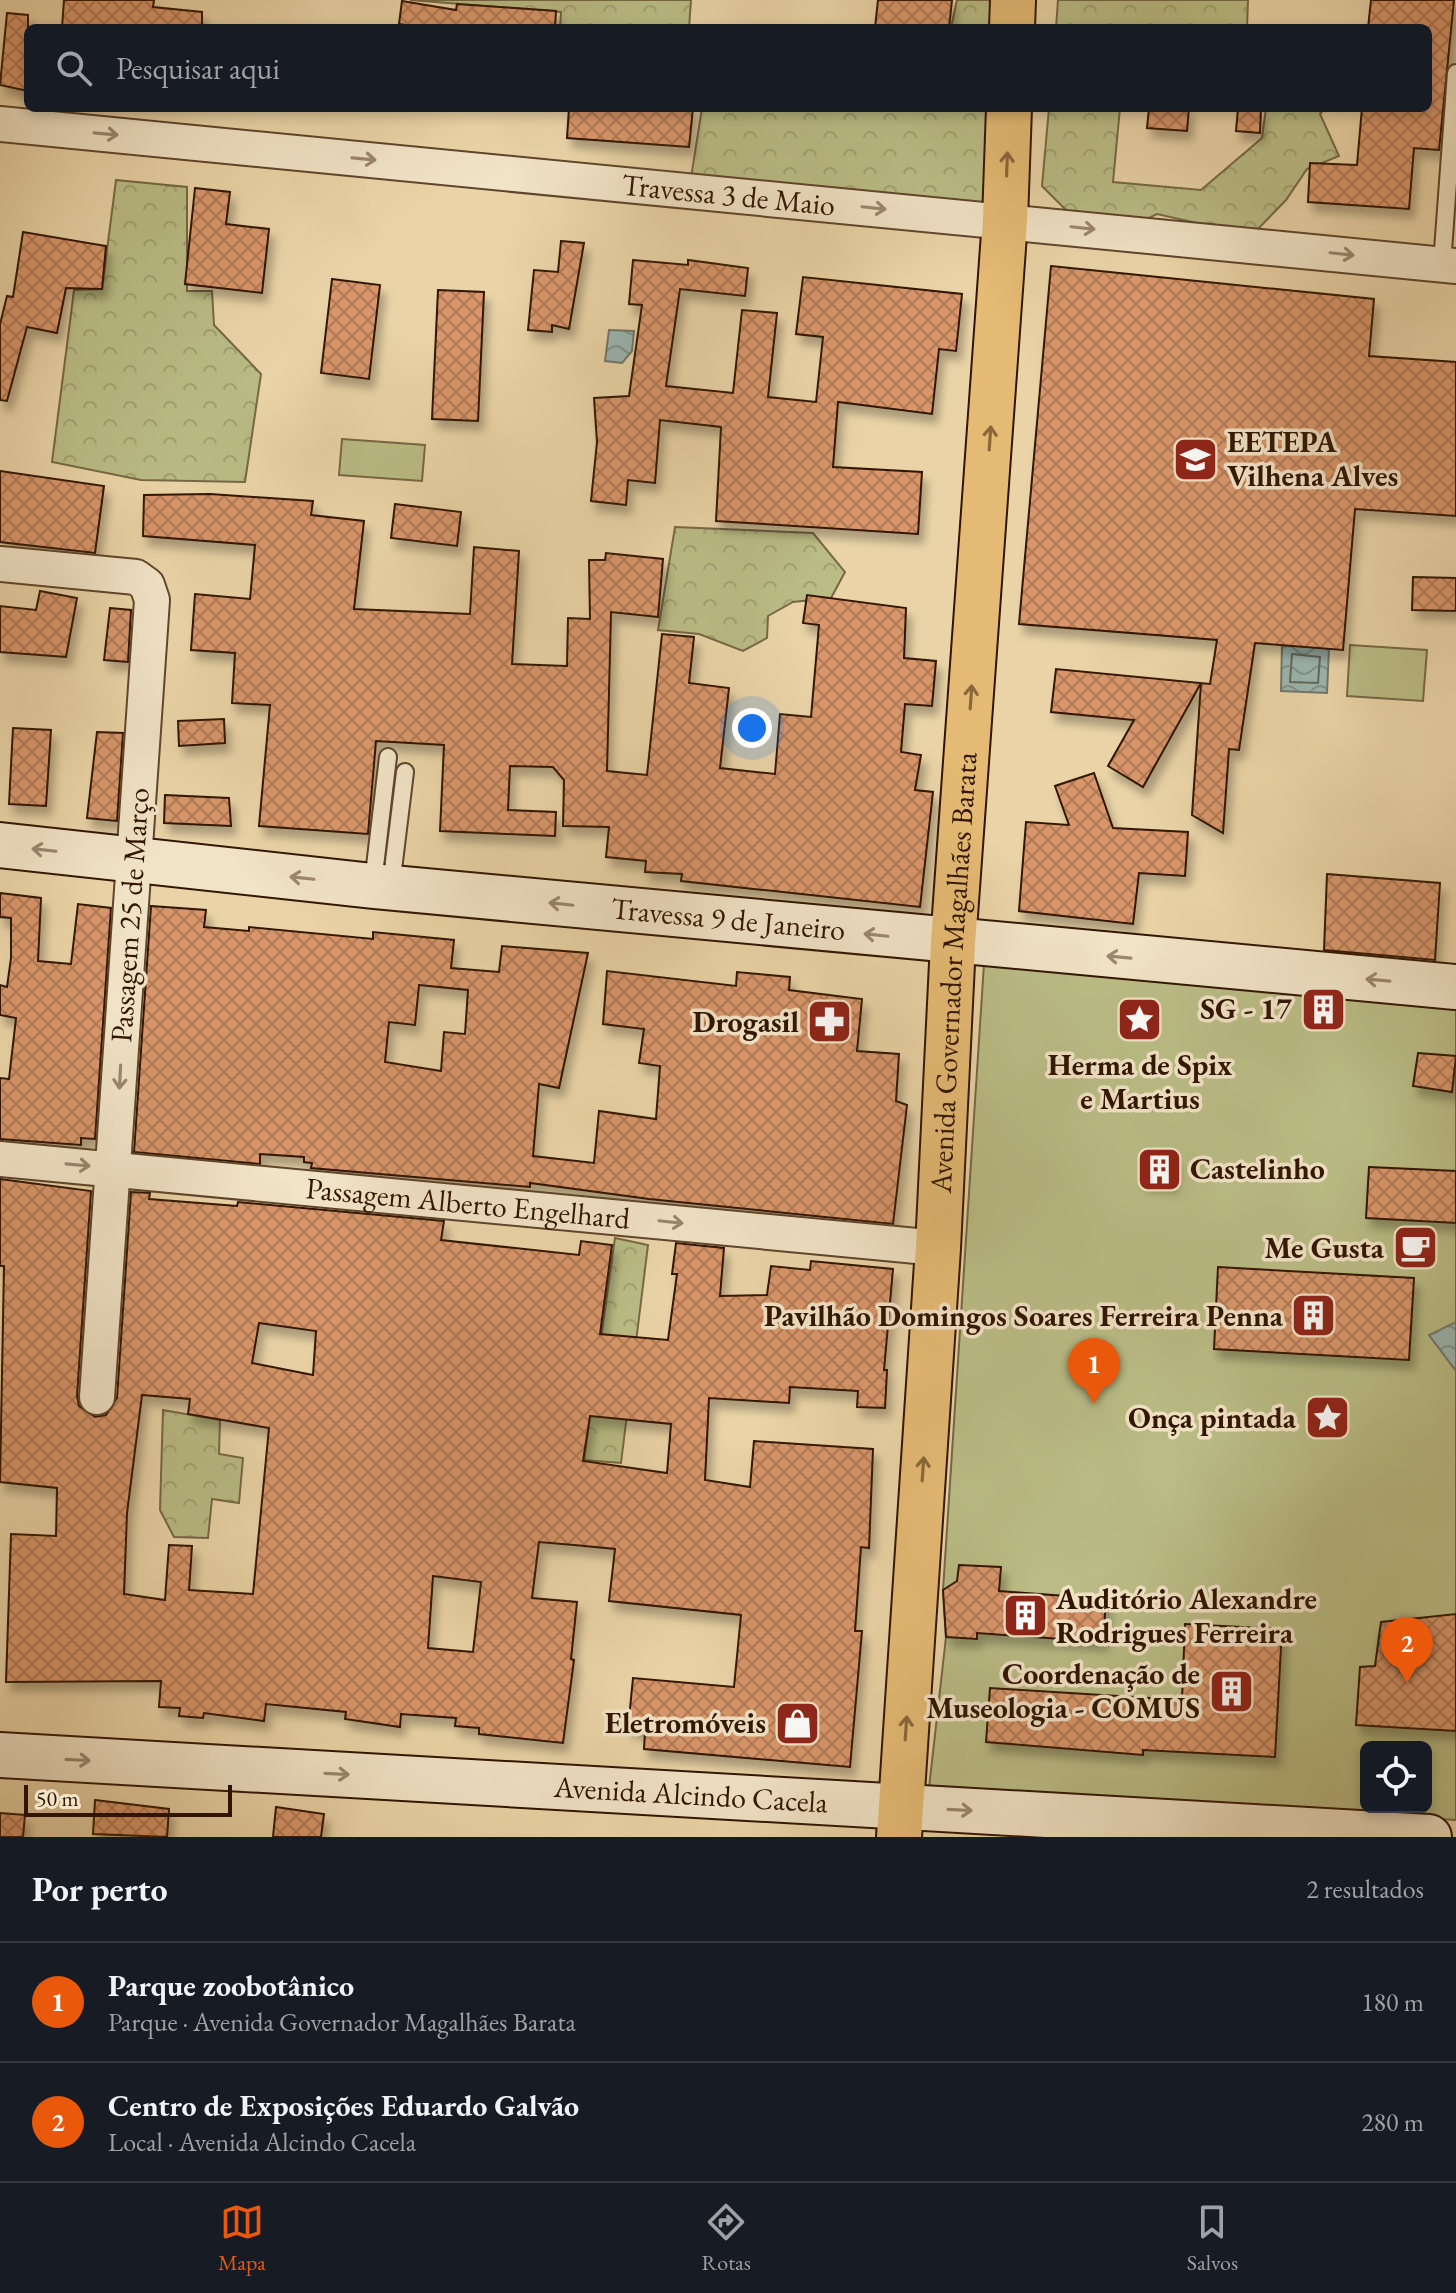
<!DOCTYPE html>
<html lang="pt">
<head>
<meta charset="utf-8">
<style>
	body { margin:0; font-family:"EB Garamond",serif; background:#20242c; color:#f1f3f6 }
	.controls { position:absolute; right:24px; bottom:24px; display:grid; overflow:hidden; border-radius:12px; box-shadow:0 4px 12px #0003 }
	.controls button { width:72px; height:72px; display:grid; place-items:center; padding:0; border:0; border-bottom:2px solid #363941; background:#171b24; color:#f1f3f6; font:40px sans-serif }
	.scale { position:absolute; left:24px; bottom:20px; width:208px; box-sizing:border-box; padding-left:8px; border:4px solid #311502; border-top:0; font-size:22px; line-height:28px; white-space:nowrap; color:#311502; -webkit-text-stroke:6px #f1e3c6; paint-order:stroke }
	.you { position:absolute; left:752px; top:728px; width:28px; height:28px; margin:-20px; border:6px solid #fff; border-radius:50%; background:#1a73e8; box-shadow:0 0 0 12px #1a73e833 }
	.badge { display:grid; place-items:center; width:52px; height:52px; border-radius:50%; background:#ea580c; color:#fff; font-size:26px; font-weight:700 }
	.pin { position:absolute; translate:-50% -66px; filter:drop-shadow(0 2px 4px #0008) }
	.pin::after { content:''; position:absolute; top:42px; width:28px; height:24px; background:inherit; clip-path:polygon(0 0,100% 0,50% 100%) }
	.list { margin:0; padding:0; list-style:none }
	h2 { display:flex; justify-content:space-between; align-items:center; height:104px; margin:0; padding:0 32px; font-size:34px }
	h2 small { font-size:26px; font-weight:400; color:#9ea1a6 }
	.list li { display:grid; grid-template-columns:52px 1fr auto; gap:24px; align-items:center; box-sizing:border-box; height:120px; padding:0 32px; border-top:2px solid #363941 }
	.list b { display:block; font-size:30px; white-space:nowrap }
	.list p { margin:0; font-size:26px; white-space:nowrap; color:#9ea1a6 }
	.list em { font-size:26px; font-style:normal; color:#9ea1a6 }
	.icon { flex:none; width:44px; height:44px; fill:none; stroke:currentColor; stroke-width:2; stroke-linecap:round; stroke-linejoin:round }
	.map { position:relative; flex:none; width:1456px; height:1837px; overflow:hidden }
	.search { position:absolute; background:#171b24; box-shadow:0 4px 12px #0003; left:24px; right:24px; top:24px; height:88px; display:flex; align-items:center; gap:20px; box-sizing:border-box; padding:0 28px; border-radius:12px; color:#9ea1a6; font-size:30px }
	.sheet { height:344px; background:#171b24 }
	nav { display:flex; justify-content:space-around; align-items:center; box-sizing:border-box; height:112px; border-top:2px solid #363941; background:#171b24; font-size:22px; color:#9ea1a6 }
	nav a { display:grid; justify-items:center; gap:4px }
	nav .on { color:#ea580c }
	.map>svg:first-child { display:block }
	.forest { fill:url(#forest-crowns); stroke:#766844; stroke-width:2 }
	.park { fill:#babc85; stroke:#766844; stroke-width:2; fill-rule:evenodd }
	.water { fill:url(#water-waves); stroke:#71766b; stroke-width:2 }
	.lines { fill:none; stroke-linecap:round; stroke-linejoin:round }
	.shore { stroke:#66665a; stroke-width:2 }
	.building { fill:url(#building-cross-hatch); stroke:#311502; stroke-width:2; fill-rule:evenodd; filter:url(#shadow) }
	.lane-casing { stroke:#5f452b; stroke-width:20 }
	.street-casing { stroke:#5f452b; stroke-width:38 }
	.secondary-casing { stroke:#311502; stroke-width:48 }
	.primary-casing { stroke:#311502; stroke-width:48 }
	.lane { stroke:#f1e3c6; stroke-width:16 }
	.street { stroke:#f1e3c6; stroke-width:34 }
	.secondary { stroke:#f1e3c6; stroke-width:44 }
	.primary { stroke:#e5ba74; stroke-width:44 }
	.oneway { stroke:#9b866e }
	.oneway2 { stroke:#8b683b }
	.labels { text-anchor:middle; stroke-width:7; stroke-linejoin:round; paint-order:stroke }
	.street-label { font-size:30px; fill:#311502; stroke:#f1e3c6 }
	.poi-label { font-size:30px; font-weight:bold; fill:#311502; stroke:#f1e3c6; text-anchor:end }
</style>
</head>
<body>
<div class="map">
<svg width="1456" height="1837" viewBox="0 0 1456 1837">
	<defs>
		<pattern id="forest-crowns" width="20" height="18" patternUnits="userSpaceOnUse" patternTransform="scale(2)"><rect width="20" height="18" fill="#babc85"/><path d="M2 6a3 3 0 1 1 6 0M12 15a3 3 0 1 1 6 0" fill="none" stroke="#a0a171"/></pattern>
		<pattern id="water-waves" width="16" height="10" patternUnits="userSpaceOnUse" patternTransform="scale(2)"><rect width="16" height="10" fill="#9bb6b1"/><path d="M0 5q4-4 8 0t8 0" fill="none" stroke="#7f938e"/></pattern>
		<pattern id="building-cross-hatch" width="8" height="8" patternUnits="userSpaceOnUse" patternTransform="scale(2)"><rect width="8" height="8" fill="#d8966b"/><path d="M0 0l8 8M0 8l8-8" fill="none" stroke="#b07956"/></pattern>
		<filter id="shadow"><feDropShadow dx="5" dy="9" stdDeviation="4" flood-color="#0004"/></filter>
	</defs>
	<rect width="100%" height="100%" fill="#ead4a7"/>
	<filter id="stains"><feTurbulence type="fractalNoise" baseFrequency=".0025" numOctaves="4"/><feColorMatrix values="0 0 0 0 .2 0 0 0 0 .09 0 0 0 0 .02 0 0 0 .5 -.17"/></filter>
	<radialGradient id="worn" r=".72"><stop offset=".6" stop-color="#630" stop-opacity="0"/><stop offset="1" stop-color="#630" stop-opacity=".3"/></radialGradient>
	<g class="forest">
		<path d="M410,0h281l-2,28h-129l1,-16z"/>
		<path d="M957,0h48l-3,28h-51z"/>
		<path d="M1058,0h190l-1,28h-191z"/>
		<path d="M702,108h293l-11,110 -295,-28z"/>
		<path d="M1049,108h71l-7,74 88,8 61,-52 4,-30h59l-5,6 19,42 -32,13 -21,31 -29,30 -47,-4 -53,-12 -19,9 -65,-6 -31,-31z"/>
		<path d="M116,180l71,7v104h25l2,34 47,49 -16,108 -104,-2 -89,-18 22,-172 28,-1z"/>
		<path d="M675,527l138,6 32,39 -14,26 -38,4 -25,14 -1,22 -24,13 -44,-17 -41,-4z"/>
		<path d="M615,1238l33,7 -27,218 -37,-3z"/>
		<path d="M163,1410l57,10 -1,34 24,4 -4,45 -27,-4 -4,39 -34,-1 -14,-27z"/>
	</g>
	<g class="park">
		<path d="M342,439l83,6 -3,36 -83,-6z"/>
		<path d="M1350,645l77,5 -4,51 -76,-5z"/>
		<path d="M984,964l472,43v813l-527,-32 17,-151 -3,-47zM1366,1747h60v60h-60z"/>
	</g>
	<g class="water">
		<path d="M609,330l25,1 -2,20 -10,12 -17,-2z"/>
		<path d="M1282,645l47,3 -2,45 -46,-2z"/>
		<path d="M1456,1322v49l-27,-36z"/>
	</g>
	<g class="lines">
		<path class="shore" d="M1292,654l28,3 -2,26 -28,-1z"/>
	</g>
	<g class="building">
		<path d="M64,0h90l-1,7 49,5v16h-140z"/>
		<path d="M878,0h74l-3,28h-74z"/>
		<path d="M1371,0h83l-15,150 -25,-2 -5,61 -101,-7 2,-39 47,2 5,-57h66v-80h-60z"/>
		<path d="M402,1l54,9 1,-6 99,7 -1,17h-131l-25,-4z"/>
		<path d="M7,13l21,2v76l-28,-6z"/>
		<path d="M569,108h124l-4,39 -122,-9z"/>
		<path d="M1149,108h40l-2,23 -40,-3z"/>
		<path d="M1238,108h23l-1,25 -24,-2z"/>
		<path d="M195,188l35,4 -4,32 43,5 -7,64 -77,-9z"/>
		<path d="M23,232l83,14 -4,43 -36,-1 -9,45 -30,-6 -20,74 -7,-1v-76l7,-28 6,1z"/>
		<path d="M561,241l23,2 -15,86 -17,-4v7l-24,-2 6,-60 24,2z"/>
		<path d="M633,260l55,5v-5l60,8 -3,28 -65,-7 -14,97 67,7 9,-83 35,3 -9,84 48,5 7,-65 -27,-3 7,-57 159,17 -6,57 -17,-2 -7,65 -94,-12 -5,65 89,5 -4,62 -202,-13 5,-94 -61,-7 -5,63 -27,-3 -2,25 -35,-4 6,-59 -3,-44 35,-2 13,-91 -13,-1z"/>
		<path d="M1051,266l323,33 -5,57 87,6v154l-101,-7 -12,141 -88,-7 -16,107 -10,-1 -6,84 -31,-18 9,-132 -58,104 -35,-21 26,-46 -83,-8 5,-43 154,15 7,-44 -198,-16z"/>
		<path d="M332,279l48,6 -11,94 -48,-6z"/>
		<path d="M438,290l46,2 -6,129 -46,-2z"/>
		<path d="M0,471l104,15 -9,67 -95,-11z"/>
		<path d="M210,494l103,7 -2,14 53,6 -10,88 116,5 4,-67 45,4 -7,113 55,2 1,-48 22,1 -1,-59h16l1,-7 57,6 -5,58 -47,-5 -4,159 40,4 15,-141 32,3 -5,46 40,5 -9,80 55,6 5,-60 31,3 8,-92 -16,-2 4,-28 99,13 -2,50 32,3 -4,45 -27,-2 -4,48 20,3 -6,35 18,2 -13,115 -239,-26 1,-7 -37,-2 1,-11 -40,-4 3,-30 -46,-1 1,-46 -11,-13 -43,-1 -2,44 48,2 -1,24 -115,-5 4,-86 -68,-4 -8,93 -109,-8 11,-121 -38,-2 3,-50 -44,-3 4,-56 55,5 5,-54 -112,-9 1,-41z"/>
		<path d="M395,504l66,8 -4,34 -66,-8z"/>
		<path d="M1413,577l43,1v33l-44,-1z"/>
		<path d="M40,591l37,7 -11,59 -66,-5v-46l36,4z"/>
		<path d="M110,608l21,2 -3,52 -24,-2z"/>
		<path d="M224,719l1,24 -46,3 -1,-25z"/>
		<path d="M13,728l38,2 -5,76 -37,-2z"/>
		<path d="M97,732l26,1 -6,88 -30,-3z"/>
		<path d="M1094,773l19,55 75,4 -3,44 -46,-3 -6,51 -114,-13 7,-89 43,3 -14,-39z"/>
		<path d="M165,795l64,3 2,28 -67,-3z"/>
		<path d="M1327,874l113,9 -5,77 -111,-10z"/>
		<path d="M0,893l41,5 -3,63 33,3 7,-60 33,4 -16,231 -14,-1v7l-81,-6v-61l9,1 7,-61 -16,-3v-30l7,2 4,-29v-40l-11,-1z"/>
		<path d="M151,906l55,4 -2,17 45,4v-4l124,12v-7l81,8 -3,28 48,4 3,-26 86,7 -29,135 -20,-4 -6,72 61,7 5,-52 57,8 4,-53 -21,-3 5,-34 -41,-5 4,-53 129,15 1,-14 53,5 -1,13 73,9 -5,52 42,3 -3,47 11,4 -14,119 -244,-25 -119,-16v4l-219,-19 1,-5 -8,-1v-5l-44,-3v10l-126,-12zM419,985l49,5 -3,44 -21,-2 -3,39 -56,-9 4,-40 26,3z"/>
		<path d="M1418,1053l38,3 -4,36 -39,-6z"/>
		<path d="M1145,1154l30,3 -3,27 -30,-3z"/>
		<path d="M1369,1167l87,4v52l-90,-5z"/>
		<path d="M0,1179l91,12 -14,205 2,10 16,11 11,-2 11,-17 14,-206 19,1 -1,6 88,7 1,-4 206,19 -3,19 138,15 2,-14 31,4 -12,89 68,6 9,-66h-5l4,-31 48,5 -4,48 47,-1 4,-29 39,4 1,-9 82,8 -9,101h3l-2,38 -28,-1 1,-16 -68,-4 -1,16 -80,-5 -4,82 45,7 4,-46 119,8 -4,99 -8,-1 -6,84h7l-12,136 -206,-18 1,-18 -17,-2 5,-51 101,9 7,-72 -132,-14 6,-52 -41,-4 -35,-3 -7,56 45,4 -6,57 3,1 -11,83 -84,-9v-6l-24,-2 1,-8 -55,-4 -1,13 -55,-8 1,-7 -80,-8 -2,17 -60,-8 -1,5 -24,-2 1,-8 -21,-1 2,-26 -155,1 5,-148 45,2 1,-48 -57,-6 4,-216h-4zM259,1323l57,8 -3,44 -61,-12zM142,1395l48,4 -2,15 81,14 -16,166 -64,-4 3,-44 -23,-1 -4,55 -41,-6 3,-81zM590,1416l81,8 -4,49 -84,-12zM433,1576l48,6 -8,70 -45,-4z"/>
		<path d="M1218,1267l196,11 -5,82 -195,-11z"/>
		<path d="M959,1565l42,2 -2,24 107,8 -3,43 -126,-9v6l-31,-2 -3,-47 14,-9z"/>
		<path d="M1456,1614v117l-100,-6 4,-58 15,-1 6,-44z"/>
		<path d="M1185,1624l97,5 -7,128 -132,-7v5l-157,-13 4,-54 192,12z"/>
		<path d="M95,1800l74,9 -2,28 -74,-3z"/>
		<path d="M276,1807l48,7 -3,23h-48z"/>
		<path d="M0,1813l25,2 -2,22h-23z"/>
	</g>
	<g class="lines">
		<defs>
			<g id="lane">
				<path d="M1442,264l14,-191"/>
				<path d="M373,883l15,-126"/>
				<path d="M391,886l14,-114"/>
			</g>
			<g id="street">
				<path id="s1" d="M0,124l1456,142"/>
				<path d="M0,564l136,13 11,8 5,15 -55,797"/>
				<path id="s2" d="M0,1159l938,89"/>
			</g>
			<g id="secondary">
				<path id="s3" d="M0,845l373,41 1083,101"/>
				<path id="s4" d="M0,1755l1429,82"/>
			</g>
			<g id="primary">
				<path d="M1012,28l1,-28"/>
				<path id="s5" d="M899,1837l39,-589 15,-305 52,-723 4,-112"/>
			</g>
		</defs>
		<use href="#lane" class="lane-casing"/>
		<use href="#street" class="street-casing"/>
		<use href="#secondary" class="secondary-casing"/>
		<use href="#primary" class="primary-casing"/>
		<use href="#lane" class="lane"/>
		<use href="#street" class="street"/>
		<use href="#secondary" class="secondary"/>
		<use href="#primary" class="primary"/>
	</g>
	<defs><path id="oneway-shaft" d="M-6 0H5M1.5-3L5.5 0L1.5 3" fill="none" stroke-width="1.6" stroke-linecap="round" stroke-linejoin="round" transform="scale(2)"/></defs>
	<g class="oneway">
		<use href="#oneway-shaft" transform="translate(106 134) rotate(5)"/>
		<use href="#oneway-shaft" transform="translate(364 159) rotate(5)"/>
		<use href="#oneway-shaft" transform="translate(874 208) rotate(6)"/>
		<use href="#oneway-shaft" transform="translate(1083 228) rotate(6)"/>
		<use href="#oneway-shaft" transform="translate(1342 254) rotate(6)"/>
		<use href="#oneway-shaft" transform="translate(44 850) rotate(-174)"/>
		<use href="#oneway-shaft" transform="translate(302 878) rotate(-174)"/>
		<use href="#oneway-shaft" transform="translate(561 904) rotate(-174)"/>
		<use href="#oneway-shaft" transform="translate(876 935) rotate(-174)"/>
		<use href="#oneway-shaft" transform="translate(1119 957) rotate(-175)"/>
		<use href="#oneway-shaft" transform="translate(1378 980) rotate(-175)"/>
		<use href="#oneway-shaft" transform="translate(120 1077) rotate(93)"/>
		<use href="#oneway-shaft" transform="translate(78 1165) rotate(5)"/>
		<use href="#oneway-shaft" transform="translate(671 1222) rotate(6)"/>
		<use href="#oneway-shaft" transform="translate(78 1760) rotate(3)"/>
		<use href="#oneway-shaft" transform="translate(337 1774) rotate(3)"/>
		<use href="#oneway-shaft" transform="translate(960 1810) rotate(3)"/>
	</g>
	<g class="oneway2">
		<use href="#oneway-shaft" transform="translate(1007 164) rotate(-88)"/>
		<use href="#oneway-shaft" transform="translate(990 438) rotate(-86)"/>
		<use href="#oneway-shaft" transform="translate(971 697) rotate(-86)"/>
		<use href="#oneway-shaft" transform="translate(923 1469) rotate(-86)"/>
		<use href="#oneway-shaft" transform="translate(906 1728) rotate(-86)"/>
	</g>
	<defs>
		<symbol id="university-square" viewBox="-11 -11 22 22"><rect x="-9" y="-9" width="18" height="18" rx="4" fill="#8f2418" stroke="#f1e3c6"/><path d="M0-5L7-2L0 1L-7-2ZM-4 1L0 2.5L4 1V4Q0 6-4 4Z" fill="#fff"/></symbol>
		<symbol id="building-square" viewBox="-11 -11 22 22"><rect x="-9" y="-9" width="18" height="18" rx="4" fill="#8f2418" stroke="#f1e3c6"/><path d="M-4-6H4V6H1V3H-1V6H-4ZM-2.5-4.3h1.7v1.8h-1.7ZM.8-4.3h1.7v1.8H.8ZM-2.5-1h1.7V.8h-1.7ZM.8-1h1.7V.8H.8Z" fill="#fff"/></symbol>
		<symbol id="sight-square" viewBox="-11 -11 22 22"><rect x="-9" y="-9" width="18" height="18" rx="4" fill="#8f2418" stroke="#f1e3c6"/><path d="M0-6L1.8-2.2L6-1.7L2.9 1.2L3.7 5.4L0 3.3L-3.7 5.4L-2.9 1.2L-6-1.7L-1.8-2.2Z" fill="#fff"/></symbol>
		<symbol id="pharmacy-square" viewBox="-11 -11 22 22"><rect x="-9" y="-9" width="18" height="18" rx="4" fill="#8f2418" stroke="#f1e3c6"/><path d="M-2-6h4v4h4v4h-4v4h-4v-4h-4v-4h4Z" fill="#fff"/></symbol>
		<symbol id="cafe-square" viewBox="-11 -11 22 22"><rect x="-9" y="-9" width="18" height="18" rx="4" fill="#8f2418" stroke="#f1e3c6"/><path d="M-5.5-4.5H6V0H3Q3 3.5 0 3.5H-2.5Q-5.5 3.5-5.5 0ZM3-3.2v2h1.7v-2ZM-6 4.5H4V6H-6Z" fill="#fff"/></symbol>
		<symbol id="shop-square" viewBox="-11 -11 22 22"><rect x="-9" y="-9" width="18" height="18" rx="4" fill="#8f2418" stroke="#f1e3c6"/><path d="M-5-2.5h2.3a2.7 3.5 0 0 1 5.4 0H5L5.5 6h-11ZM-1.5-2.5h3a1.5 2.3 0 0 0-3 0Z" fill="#fff"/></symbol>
	</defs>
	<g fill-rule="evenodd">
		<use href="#university-square" x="1170" y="434" width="51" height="51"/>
		<use href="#building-square" x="1298" y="984" width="51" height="51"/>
		<use href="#sight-square" x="1114" y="994" width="51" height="51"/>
		<use href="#pharmacy-square" x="804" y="996" width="51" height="51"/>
		<use href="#building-square" x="1134" y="1144" width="51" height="51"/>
		<use href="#cafe-square" x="1390" y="1222" width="51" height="51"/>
		<use href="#building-square" x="1288" y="1290" width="51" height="51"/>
		<use href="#sight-square" x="1302" y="1392" width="51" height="51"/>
		<use href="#building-square" x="1000" y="1590" width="51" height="51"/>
		<use href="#building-square" x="1206" y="1666" width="51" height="51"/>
		<use href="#shop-square" x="772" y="1698" width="51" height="51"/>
	</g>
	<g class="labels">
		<g class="street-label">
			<text dy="10" stroke="none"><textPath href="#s1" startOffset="732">Travessa 3 de Maio</textPath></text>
			<text transform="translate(130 915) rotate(-86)" y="10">Passagem 25 de Março</text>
			<text dy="10" stroke="none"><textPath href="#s3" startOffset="732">Travessa 9 de Janeiro</textPath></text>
			<text dy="10" stroke="none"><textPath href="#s5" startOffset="866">Avenida Governador Magalhães Barata</textPath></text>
			<text dy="10" stroke="none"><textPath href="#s2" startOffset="470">Passagem Alberto Engelhard</textPath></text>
			<text dy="10" stroke="none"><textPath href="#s4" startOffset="692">Avenida Alcindo Cacela</textPath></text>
		</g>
		<g class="poi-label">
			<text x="1227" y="452" text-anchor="start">EETEPA<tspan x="1227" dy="34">Vilhena Alves</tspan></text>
			<text x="1292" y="1019">SG - 17</text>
			<text x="799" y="1032">Drogasil</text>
			<text x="1140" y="1075" text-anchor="middle">Herma de Spix<tspan x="1140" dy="34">e Martius</tspan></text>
			<text x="1190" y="1179" text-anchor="start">Castelinho</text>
			<text x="1384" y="1258">Me Gusta</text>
			<text x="1283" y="1326">Pavilhão Domingos Soares Ferreira Penna</text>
			<text x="1296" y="1428">Onça pintada</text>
			<text x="1056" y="1609" text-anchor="start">Auditório Alexandre<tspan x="1056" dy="34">Rodrigues Ferreira</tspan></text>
			<text x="1200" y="1684">Coordenação de<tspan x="1200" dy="34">Museologia - COMUS</tspan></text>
			<text x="766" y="1733">Eletromóveis</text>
		</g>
	</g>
	<rect width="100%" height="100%" filter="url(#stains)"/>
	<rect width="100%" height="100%" fill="url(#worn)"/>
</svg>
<div class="controls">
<button><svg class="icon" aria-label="locate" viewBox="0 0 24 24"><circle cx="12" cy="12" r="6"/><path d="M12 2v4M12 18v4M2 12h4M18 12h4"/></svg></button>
</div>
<div class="scale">50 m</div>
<div class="you"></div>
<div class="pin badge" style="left:1094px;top:1404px">1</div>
<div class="pin badge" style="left:1407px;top:1683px">2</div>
<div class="search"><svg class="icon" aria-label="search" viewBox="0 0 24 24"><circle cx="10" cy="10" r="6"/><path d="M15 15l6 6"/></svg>Pesquisar aqui</div>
</div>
<section class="sheet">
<h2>Por perto<small>2 resultados</small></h2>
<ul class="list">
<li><span class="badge">1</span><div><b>Parque zoobotânico</b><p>Parque · Avenida Governador Magalhães Barata</p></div><em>180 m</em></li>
<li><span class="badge">2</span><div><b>Centro de Exposições Eduardo Galvão</b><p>Local · Avenida Alcindo Cacela</p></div><em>280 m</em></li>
</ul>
</section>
<nav>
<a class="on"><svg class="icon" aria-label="map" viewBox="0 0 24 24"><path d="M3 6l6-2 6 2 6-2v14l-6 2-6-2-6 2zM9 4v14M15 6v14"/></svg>Mapa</a>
<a><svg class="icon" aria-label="directions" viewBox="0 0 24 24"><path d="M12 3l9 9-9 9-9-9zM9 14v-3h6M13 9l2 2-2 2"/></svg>Rotas</a>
<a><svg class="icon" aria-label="saved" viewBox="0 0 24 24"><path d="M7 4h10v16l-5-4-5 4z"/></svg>Salvos</a>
</nav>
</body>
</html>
